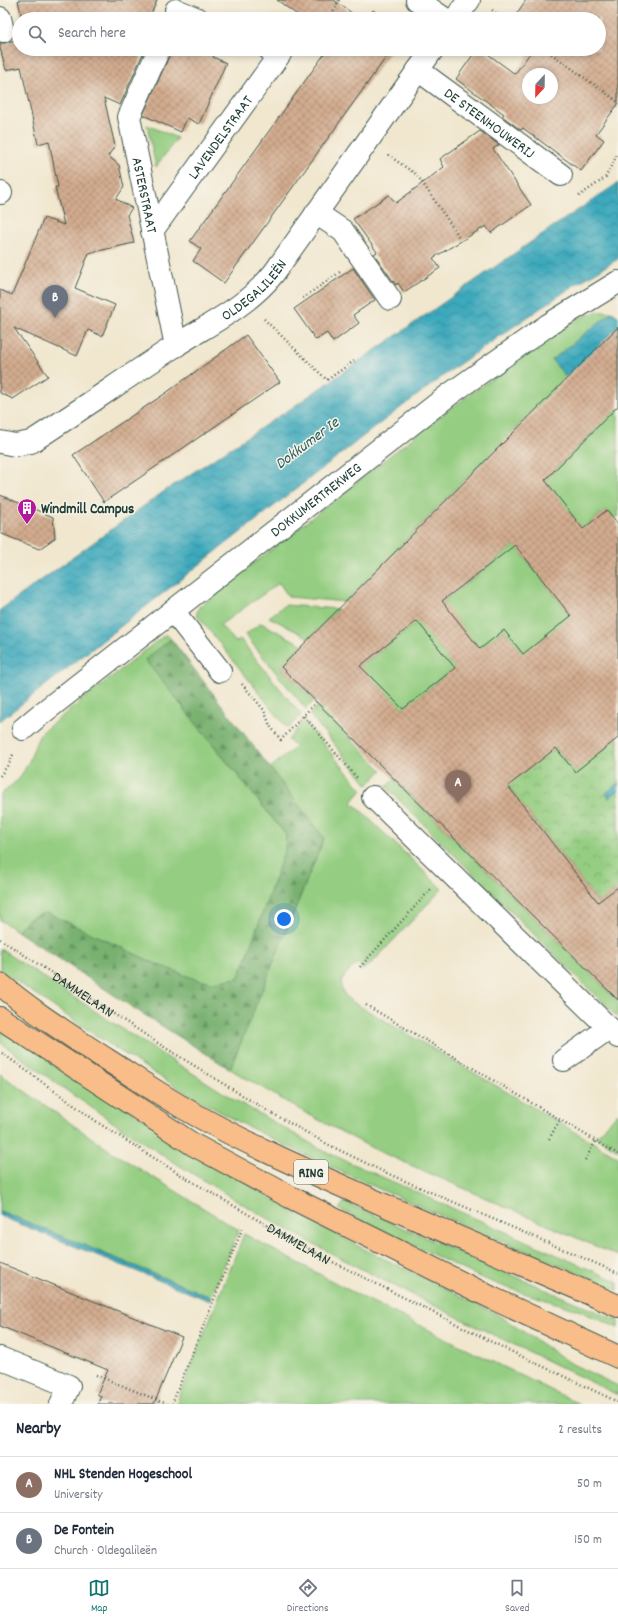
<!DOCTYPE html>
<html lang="en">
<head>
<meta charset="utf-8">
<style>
	body { margin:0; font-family:Dekko,sans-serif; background:#f2f2f3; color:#1f2937 }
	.compass { position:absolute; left:522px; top:68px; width:36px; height:36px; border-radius:50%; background:#fff; box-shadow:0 2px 6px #0003; rotate:202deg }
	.you { position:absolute; left:284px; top:919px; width:14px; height:14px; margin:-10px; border:3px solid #fff; border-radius:50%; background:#1a73e8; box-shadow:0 0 0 6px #1a73e833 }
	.badge { display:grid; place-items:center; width:26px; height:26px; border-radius:50%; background:#0f766e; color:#fff; font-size:13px; font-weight:700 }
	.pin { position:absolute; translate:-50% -33px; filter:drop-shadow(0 1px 2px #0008) }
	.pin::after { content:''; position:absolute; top:21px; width:14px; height:12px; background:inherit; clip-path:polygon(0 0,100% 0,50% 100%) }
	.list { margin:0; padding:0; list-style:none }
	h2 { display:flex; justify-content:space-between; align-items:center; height:52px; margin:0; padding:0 16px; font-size:17px }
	h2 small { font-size:13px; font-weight:400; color:#747a83 }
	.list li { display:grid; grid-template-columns:26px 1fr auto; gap:12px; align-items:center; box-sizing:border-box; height:56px; padding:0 16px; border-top:1px solid #e0e1e3 }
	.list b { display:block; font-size:15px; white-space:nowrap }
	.list p { margin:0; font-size:13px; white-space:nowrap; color:#747a83 }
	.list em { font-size:13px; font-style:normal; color:#747a83 }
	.icon { flex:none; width:22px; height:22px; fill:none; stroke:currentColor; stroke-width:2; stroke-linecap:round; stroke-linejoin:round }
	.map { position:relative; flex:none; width:618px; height:1404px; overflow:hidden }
	.search { position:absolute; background:#fff; box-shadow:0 2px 6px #0003; left:12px; right:12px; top:12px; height:44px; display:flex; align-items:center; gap:10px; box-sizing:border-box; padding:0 14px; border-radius:22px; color:#747a83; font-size:15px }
	.sheet { height:164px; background:#fff }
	nav { display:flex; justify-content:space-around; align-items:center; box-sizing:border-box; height:56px; border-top:1px solid #e0e1e3; background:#fff; font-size:11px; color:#747a83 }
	nav a { display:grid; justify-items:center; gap:2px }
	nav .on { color:#0f766e }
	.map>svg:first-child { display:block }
	.green { fill:#95ce82; stroke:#5a865b }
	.forest { fill:url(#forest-firs); stroke:#4c7752 }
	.park { fill:url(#park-crowns); stroke:#5a865b }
	.water { fill:url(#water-waves); stroke:#2e7378 }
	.building { fill:url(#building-cross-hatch); fill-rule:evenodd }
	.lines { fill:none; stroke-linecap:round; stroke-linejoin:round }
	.minor-casing { stroke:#3e564b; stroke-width:24 }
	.major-casing { stroke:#3e564b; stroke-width:24 }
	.path { stroke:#3e564b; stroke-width:2.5; stroke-dasharray:1 3; stroke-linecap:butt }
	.minor { stroke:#fff; stroke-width:22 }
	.major { stroke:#f8bd89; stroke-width:22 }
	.labels { text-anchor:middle; stroke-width:3; stroke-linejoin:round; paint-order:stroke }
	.shield { fill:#f7f3e8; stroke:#60746a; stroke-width:1 }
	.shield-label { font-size:14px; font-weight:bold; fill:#1f3d34 }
	.street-label { font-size:15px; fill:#1f3d34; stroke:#f7f3e8 }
	.poi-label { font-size:15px; font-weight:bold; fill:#1f3d34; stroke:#f7f3e8; text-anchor:start }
	.water-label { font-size:16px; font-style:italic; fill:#285d5d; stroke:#f7f3e8 }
</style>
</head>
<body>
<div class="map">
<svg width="618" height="1404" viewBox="0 0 618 1404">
	<defs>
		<pattern id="forest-firs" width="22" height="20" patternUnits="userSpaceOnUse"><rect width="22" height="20" fill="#78b170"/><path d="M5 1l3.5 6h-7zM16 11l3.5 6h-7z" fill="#62915d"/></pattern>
		<pattern id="park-crowns" width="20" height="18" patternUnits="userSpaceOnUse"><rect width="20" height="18" fill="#95ce82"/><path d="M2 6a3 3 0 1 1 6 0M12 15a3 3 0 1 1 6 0" fill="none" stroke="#79a86b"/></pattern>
		<pattern id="water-waves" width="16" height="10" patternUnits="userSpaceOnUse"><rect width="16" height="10" fill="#3ca9bc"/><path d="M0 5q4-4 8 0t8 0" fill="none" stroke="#328b9a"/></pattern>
		<pattern id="building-cross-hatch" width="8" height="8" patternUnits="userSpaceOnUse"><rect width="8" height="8" fill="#d3ac8f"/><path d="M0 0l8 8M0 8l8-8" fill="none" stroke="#ab8d76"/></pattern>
	</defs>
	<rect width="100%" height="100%" fill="#f7f3e8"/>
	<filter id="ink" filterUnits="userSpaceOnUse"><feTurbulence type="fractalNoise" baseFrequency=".025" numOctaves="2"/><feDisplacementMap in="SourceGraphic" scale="8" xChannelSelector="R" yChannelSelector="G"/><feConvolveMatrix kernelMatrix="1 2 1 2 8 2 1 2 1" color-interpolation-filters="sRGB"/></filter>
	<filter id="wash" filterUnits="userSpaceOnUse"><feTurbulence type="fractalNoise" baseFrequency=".012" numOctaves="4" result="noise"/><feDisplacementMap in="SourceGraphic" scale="16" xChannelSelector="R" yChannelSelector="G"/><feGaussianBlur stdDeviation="0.9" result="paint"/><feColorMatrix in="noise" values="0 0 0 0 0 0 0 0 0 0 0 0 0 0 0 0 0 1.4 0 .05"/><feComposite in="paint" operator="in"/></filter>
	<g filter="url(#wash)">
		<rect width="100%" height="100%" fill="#f1e7cf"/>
		<g class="green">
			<path d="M147,125l30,13 -21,29z"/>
			<path d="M597,312h15l-60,48 14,17 -221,225 -56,-5 -10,-14 -59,42 16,17 4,-3 61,76 -13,14 -91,-114v-3l2,-5 236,-187 96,-70 49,-33z"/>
			<path d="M618,408v109l-1,-1 -4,2 -7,-8 -24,19 -37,-49z"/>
			<path d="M515,545l71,90 -63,19 -19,-24 -24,19 -20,-24 -24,19 19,24 -52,41 -43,-42z"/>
			<path d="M285,605l53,4 -29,29 -40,-21z"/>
			<path d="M261,623l42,22 -23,22 34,34 -8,8 -61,-74z"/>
			<path d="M166,634l5,5 -26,21 141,175 -1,15 -40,112 -7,16 -25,4 -16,-2 -45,-18 -128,-39 -7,8 -17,-11v-125c10,-8 20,-16 26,-28 7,-12 8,-24 16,-35z"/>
			<path d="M318,706l64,64 -14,15 -58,-70z"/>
			<path d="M304,721l58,69 -10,12 90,87 -71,75 -9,6 -4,-7c-16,13 -25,22 -7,38l267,156v99l-244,-107 -70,-37 -74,-43 94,-231 -54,-70 26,-21 -8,-7z"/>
			<path d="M394,779l224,222v17l-232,-231z"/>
			<path d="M0,949l130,85 105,66 91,52 292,130v8c-125,-54 -254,-103 -375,-166 -85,-44 -164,-100 -243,-154z"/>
			<path d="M0,1027l222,142 76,45 58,31 139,68 77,51 46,22v9c-97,-47 -194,-93 -289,-143 -115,-61 -225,-132 -329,-210z"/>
			<path d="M0,1074l112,78 127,78 -28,67 -211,-86z"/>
			<path d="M618,1113v37l-22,-13z"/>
			<path d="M344,1202l274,119v7l-40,-18 -73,-23 -28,-11 -138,-67z"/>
			<path d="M244,1234l118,63 217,107h-403z"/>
		</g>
		<path class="forest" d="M171,639l153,199 -94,231 -98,-62 -115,-76c9,-11 16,-17 31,-18l104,49 45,18 16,2 25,-4 7,-16 40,-112 1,-15 -141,-175z"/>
		<path class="park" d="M618,738v185l-12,-11 -102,-131 52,-33 19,23z"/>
		<g class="water">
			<path d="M618,183v76l-45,27 -115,79 -79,59 -379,297v-111l166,-120 127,-83 258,-179z"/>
			<path d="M612,312l6,4v62l-22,-30 -30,29 -14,-17z"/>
			<path d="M618,783v8l-9,7 -3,-5z"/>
			<path d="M0,1211l211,86 -1,4 -210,-85z"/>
		</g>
		<g id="blocks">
			<g class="building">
				<path d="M18,0h139l-8,19h-127z"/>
				<path d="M277,0h57l26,19h-57z"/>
				<path d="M526,0h92v104l-22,30 8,6 -23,31 -58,-43 -2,2 -19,-14 2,-2 -48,-35 21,-30h4l34,25 18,-25h66v-30h-86zM528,74h24v24h-24z"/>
				<path d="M373,10l13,9h-20z"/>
				<path d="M19,39v10h126l-25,56 -16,-7 11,48 -7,10 11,9 5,22 -8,12 16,9 -5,7 7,28 -45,10 -14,35 40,17 -13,31 -14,-6 -11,26 -63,-28 34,48 -35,23 -13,-6v-103l12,5 32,-77 20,7 -9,-38h3l-9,-46 -11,3 -17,-77 -15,3 -6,-22v-5h5z"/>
				<path d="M171,49h46l-4,8 13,6 -27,61 -12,-6 -6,14 -38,-17 27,-61z"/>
				<path d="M328,49h64l-168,234 -31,-22 8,-12 -11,-8z"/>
				<path d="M480,131l19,14 -6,4 38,56 -40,28 -5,-7 -53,32 7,10 -36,24 -6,-9 -2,2 -22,-31 3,-2 -24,-33 36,-24 7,8 48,-36 -4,-8z"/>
				<path d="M353,268l22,32 -22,15 6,8 -26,19 -6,-9 -11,7 -22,-31z"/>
				<path d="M618,327v79l-73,74 38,49 24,-19 11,14v214l-43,34 -19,-24 -48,38 90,116 20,-15v113l-337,-333zM515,545l56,71 -48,38 -19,-24 -24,19 -38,-48zM417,621l38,47 -52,41 -43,-43z"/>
				<path d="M246,335l34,47 -176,120 -31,-47 93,-62z"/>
				<path d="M0,495l53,22 2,21 -16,11 -39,-16z"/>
				<path d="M0,1263l182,74 -28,67h-56l3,-8 -4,-2 11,-24 -108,-44z"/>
			</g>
		</g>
	</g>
	<g filter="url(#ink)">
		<use href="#blocks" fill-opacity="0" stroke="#3e564b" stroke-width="1"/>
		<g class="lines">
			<defs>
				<g id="minor">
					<path d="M417,0l28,19"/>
					<path d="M176,10l22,9"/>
					<path d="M0,18l3,13"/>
					<path d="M455,19l14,-19"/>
					<path id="s3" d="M159,49l-30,68 47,229"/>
					<path id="s4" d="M418,70l143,105"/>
					<path d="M0,193h1"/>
					<path d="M316,213l27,18 47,68"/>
					<path id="s5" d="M152,231l128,-177 -11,-5"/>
					<path id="s6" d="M0,442l15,3 16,-3c48,-31 95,-64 144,-96 34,-22 73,-40 99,-73l159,-224"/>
					<path d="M173,611l47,60"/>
					<path id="s7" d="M23,729l13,-11 414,-324 98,-69 70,-43"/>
					<path d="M373,797l245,240"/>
					<path d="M564,1060l45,-32"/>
					<path d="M0,1358l69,28 -8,18"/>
				</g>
				<g id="major">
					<path d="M0,984c33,28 70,51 106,75 30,19 59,39 90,56 57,32 117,58 177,85 81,36 163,70 245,106"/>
					<path d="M0,1018l194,127 96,52 204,102 124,58"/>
				</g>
			</defs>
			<use href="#minor" class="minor-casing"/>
			<use href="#major" class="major-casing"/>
			<g class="path">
				<path d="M492,10l12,9"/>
				<path d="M330,19l9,-19"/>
				<path d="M545,49l73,53"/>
				<path d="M388,155l29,20 43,63"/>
				<path d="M579,196l26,-18 13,-25"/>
				<path d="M303,298l37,-26"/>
				<path d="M264,319l63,61 27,-19"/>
				<path d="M242,684l22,26 6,16 11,14 35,-38"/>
				<path d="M304,716l53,62"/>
				<path d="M0,776l10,-14 4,-10"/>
				<path id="s1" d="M0,939l161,106 100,62 68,38 55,27 234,101"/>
				<path d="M360,967l71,-78"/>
				<path d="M366,1005l252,149"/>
				<path id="s2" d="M2,1053l98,71 81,51 94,55 52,29 177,89 114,54"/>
				<path d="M549,1139l11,-19"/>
				<path d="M585,1160l11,-19"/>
				<path d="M96,1375l71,29"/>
				<path d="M172,1404l71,-177"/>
			</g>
			<use href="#minor" class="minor"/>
			<use href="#major" class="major"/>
		</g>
	</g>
	<defs>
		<symbol id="building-pin" viewBox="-11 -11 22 30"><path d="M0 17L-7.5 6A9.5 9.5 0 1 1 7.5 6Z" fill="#b5179e" stroke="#f7f3e8"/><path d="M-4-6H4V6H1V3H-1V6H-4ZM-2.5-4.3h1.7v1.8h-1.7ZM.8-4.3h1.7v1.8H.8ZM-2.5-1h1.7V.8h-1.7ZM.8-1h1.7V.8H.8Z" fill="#fff"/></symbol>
	</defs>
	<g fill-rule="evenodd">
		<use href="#building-pin" x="16" y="497" width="22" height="30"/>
	</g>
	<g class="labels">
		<rect class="shield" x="294" y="1160" width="34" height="24" rx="3"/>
		<g class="shield-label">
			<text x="311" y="1177">RING</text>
		</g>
		<g class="street-label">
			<text dy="5" stroke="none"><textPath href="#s4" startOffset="89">DE STEENHOUWERIJ</textPath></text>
			<text dy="5" stroke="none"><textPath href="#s5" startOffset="116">LAVENDELSTRAAT</textPath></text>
			<text dy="5" stroke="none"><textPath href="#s3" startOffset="154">ASTERSTRAAT</textPath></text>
			<text dy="5" stroke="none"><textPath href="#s6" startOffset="302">OLDEGALILEËN</textPath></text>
			<text dy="5" stroke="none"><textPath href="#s7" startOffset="372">DOKKUMERTREKWEG</textPath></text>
			<text dy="5" stroke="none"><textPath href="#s1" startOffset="100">DAMMELAAN</textPath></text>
			<text dy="5" stroke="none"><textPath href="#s2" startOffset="353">DAMMELAAN</textPath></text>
		</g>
		<g class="poi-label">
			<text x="41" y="513">Windmill Campus</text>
		</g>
		<g class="water-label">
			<text transform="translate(306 442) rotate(-37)" y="6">Dokkumer Ie</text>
		</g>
	</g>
</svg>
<svg class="compass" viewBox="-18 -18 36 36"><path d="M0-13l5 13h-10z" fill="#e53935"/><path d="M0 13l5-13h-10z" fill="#747a83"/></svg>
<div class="you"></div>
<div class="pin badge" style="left:458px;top:803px;background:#8d6e63">A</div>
<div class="pin badge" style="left:55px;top:318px;background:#6b7280">B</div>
<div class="search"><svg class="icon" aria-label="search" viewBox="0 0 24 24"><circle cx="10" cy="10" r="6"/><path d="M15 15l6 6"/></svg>Search here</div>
</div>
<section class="sheet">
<h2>Nearby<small>2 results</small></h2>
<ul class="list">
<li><span class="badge" style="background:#8d6e63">A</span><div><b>NHL Stenden Hogeschool</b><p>University</p></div><em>50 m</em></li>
<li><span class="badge" style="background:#6b7280">B</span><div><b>De Fontein</b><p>Church · Oldegalileën</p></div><em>150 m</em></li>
</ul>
</section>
<nav>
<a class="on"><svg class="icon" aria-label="map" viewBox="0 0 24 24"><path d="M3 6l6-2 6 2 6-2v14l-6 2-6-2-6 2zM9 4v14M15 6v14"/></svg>Map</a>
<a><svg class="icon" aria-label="directions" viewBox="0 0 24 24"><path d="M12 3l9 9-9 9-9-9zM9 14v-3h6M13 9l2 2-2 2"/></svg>Directions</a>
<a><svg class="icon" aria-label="saved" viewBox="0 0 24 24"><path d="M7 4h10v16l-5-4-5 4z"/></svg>Saved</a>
</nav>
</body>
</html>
